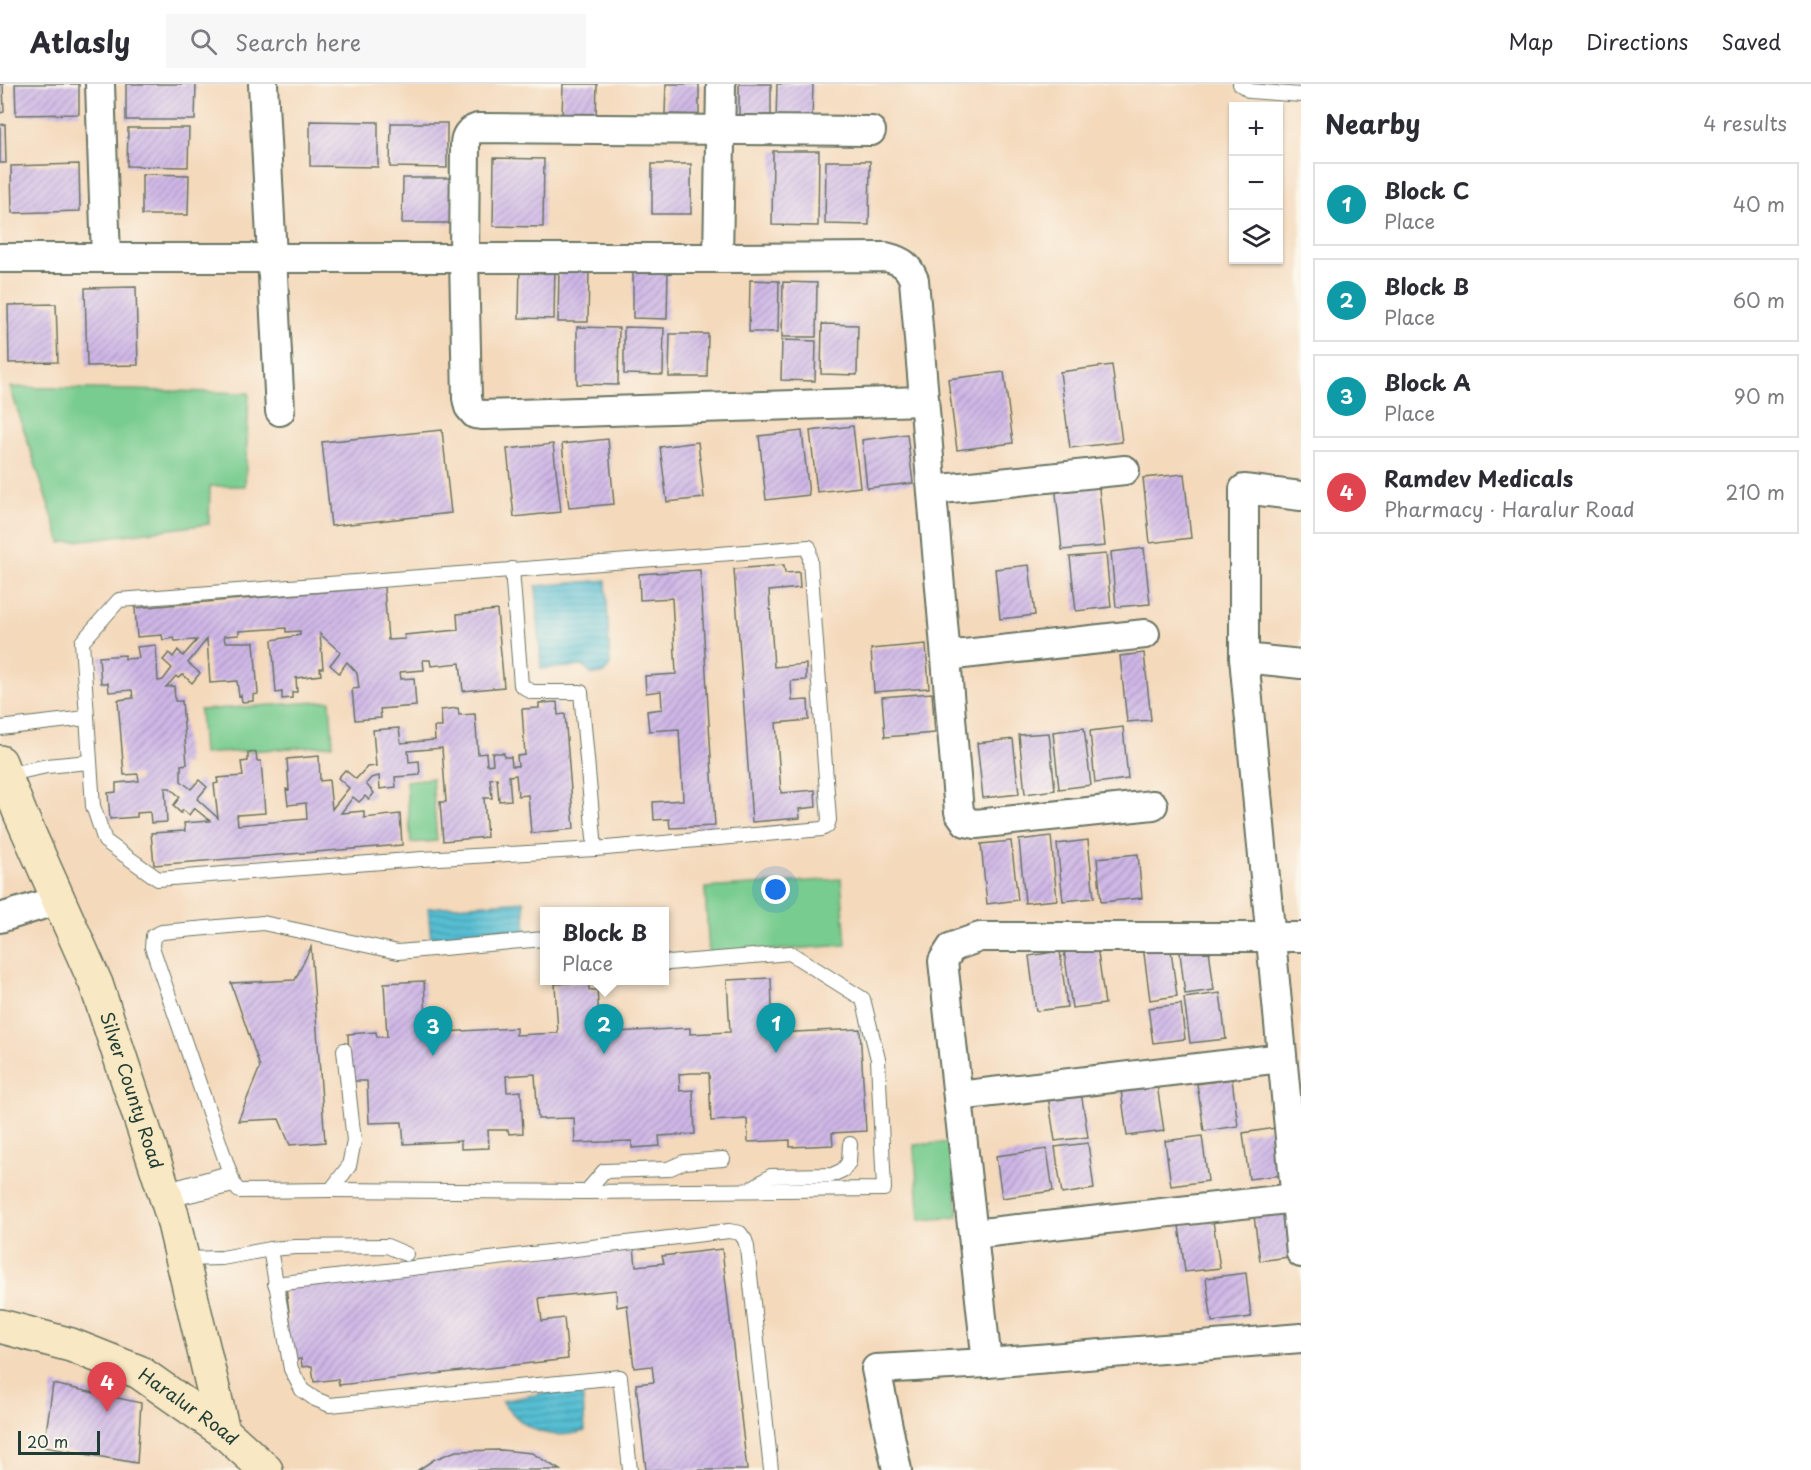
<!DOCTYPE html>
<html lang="en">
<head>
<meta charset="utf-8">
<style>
	body { margin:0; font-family:"Playpen Sans",sans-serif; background:#f7f7f7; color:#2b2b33 }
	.controls { position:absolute; right:18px; top:18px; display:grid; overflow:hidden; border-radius:0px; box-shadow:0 2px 4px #0004 }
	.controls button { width:54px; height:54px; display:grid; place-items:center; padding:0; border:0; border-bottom:2px solid #e1e1e2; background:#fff; color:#2b2b33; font:30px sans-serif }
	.scale { position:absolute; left:18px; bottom:15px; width:82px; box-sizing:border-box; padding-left:6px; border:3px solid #1f3d34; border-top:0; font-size:16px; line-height:21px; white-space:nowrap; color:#1f3d34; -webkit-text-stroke:4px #fbf7ec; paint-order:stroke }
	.you { position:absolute; left:776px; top:806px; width:21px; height:21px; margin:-15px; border:4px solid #fff; border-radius:50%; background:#1a73e8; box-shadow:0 0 0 9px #1a73e833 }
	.badge { display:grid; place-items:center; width:39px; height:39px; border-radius:50%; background:#0b8043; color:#fff; font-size:20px; font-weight:700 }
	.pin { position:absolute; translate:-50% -50px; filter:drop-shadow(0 2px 3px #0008) }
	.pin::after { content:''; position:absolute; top:32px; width:21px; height:18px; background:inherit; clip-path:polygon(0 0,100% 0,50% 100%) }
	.popup { position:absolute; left:540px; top:823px; width:129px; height:78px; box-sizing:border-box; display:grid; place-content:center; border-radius:0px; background:#fff; filter:drop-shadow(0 2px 4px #0005); font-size:20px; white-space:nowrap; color:#7c7c81 }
	.popup b { font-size:22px; color:#2b2b33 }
	.popup::after { content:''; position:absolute; left:50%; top:100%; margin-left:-12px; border:12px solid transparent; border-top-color:#fff }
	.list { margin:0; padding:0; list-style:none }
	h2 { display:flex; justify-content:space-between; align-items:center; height:78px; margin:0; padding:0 24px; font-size:26px }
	h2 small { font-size:20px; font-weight:400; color:#7c7c81 }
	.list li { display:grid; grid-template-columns:39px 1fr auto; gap:18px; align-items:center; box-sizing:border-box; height:84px; margin:0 12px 12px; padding:0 12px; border:2px solid #e1e1e2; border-radius:0px }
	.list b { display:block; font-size:22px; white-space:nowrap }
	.list p { margin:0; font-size:20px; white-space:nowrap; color:#7c7c81 }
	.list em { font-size:20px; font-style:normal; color:#7c7c81 }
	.icon { flex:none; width:33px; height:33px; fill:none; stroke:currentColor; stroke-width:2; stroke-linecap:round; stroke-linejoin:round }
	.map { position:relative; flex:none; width:1301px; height:1386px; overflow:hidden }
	header { display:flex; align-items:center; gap:36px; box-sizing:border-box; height:84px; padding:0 30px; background:#fff; border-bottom:2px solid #e1e1e2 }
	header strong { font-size:28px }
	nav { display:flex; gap:33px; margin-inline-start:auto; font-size:21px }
	.search { width:420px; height:54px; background:#f7f7f7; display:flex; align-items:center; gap:15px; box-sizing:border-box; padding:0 21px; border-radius:0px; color:#7c7c81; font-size:22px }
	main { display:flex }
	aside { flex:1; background:#fff }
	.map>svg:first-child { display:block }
	.park { fill:#78cc8f; stroke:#4c8462; stroke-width:1.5 }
	.water { fill:url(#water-rules); stroke:#3a7e84; stroke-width:1.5 }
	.building { fill:url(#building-hatch) }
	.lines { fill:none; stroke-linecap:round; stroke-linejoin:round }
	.lane-casing { stroke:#6a7463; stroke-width:16 }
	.street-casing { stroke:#6a7463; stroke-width:32 }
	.secondary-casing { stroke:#6a7463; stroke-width:36 }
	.lane { stroke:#fff; stroke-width:14 }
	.street { stroke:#fff; stroke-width:28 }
	.secondary { stroke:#f8e8c3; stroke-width:33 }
	.labels { text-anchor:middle; stroke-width:5; stroke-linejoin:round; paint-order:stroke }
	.street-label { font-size:18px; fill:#1f3d34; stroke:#fbf7ec }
</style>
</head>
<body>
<header>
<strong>Atlasly</strong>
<div class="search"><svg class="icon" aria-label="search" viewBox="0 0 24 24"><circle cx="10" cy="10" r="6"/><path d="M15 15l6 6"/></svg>Search here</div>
<nav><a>Map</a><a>Directions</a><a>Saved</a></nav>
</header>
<main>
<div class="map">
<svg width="1301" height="1386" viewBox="0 0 1301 1386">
	<defs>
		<pattern id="water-rules" width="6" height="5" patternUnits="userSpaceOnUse" patternTransform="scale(1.5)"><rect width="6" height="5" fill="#56bed3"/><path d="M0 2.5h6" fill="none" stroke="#479cac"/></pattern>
		<pattern id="building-hatch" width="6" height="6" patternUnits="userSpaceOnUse" patternTransform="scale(1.5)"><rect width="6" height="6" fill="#cfb7e7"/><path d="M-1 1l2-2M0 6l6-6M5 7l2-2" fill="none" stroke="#a796bc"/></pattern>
	</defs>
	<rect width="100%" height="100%" fill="#fbf7ec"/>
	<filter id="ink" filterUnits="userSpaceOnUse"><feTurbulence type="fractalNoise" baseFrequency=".0167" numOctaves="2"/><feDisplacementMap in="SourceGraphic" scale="12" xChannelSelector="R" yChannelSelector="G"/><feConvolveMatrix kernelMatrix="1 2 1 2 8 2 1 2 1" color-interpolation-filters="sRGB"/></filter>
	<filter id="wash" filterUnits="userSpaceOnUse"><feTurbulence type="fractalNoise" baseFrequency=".008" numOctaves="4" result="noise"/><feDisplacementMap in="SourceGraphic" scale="24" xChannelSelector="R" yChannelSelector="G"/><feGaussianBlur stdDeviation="1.35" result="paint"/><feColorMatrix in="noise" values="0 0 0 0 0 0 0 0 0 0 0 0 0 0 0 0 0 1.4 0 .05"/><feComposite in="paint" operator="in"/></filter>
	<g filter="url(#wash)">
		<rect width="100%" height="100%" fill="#f4d9bb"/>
		<g class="park">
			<path d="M10,303l239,6 -4,93h-35l-1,38 -148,19z"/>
			<path d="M330,617l3,44 -130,9 -3,-44z"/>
			<path d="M432,694l5,63 -26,2 -5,-62z"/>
			<path d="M841,795l5,66 -137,10 -4,-67z"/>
			<path d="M952,1058l6,75 -38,3 -6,-75z"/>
		</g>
		<g class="water">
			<path d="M606,496l4,85c-6,9 -8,10 -19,9l-7,-8 -43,3 -5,-83z"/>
			<path d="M524,817l2,33 -95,6 -3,-32z"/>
			<path d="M582,1302l3,45c-36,10 -61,0 -83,-30z"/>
		</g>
		<g id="blocks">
			<g class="building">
				<path d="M0,0h3l1,28 -4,1z"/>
				<path d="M15,0h64v30l-63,1z"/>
				<path d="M126,0h70l-1,36h-69z"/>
				<path d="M563,0h34l-1,35 -34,-1z"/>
				<path d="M666,0h33v31l-34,-1z"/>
				<rect x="739" y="0" width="32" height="36"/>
				<path d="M777,0h36l-1,39 -36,-1z"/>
				<path d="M310,37l68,1v45l-68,-1z"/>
				<path d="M391,39h56v45l-57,-1z"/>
				<path d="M5,40l1,39h-6v-38z"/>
				<path d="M128,44h61l-1,39 -61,-1z"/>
				<path d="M773,67h46l-1,75 -46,-1z"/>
				<path d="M494,74l50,1 -1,68 -50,-1z"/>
				<path d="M826,77h44l-1,64 -44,-1z"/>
				<path d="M79,80l1,47 -68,2 -1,-47z"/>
				<rect x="652" y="80" width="39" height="50"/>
				<path d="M142,90l47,1 -1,40h-46z"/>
				<path d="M403,94h50v45h-51z"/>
				<path d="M520,179l35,1 -1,55 -35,-1z"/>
				<path d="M559,185l30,1 -1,52h-30z"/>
				<path d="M633,185h35l-1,50 -34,-1z"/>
				<path d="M750,196l29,1 -1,51h-29z"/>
				<path d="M783,198l34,1 -1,54h-34z"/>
				<path d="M136,203l2,78 -51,1 -2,-78z"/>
				<path d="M56,220l2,58 -49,1 -1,-58z"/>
				<path d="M822,240l36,1 -1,50 -36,-1z"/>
				<path d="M577,243l42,1 -1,57 -41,-1z"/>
				<path d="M624,243l40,1 -1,47 -39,-1z"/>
				<path d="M670,250h38l-1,43h-38z"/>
				<path d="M782,256l34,1 -1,40 -34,-1z"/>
				<path d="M1112,281l10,77 -52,6 -10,-76z"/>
				<path d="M1004,288l9,71 -56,7 -9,-71z"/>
				<path d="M853,342l7,61 -43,5 -7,-61z"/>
				<path d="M442,346l9,83 -120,13 -9,-84z"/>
				<path d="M802,347l7,64 -43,5 -7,-64z"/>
				<path d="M907,350l6,49 -46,5 -5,-48z"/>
				<path d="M608,355l6,65 -45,4 -7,-64z"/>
				<path d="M698,358l6,56 -37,4 -7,-55z"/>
				<path d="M553,360l8,68 -47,5 -7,-68z"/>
				<path d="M1184,390l7,64 -41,5 -7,-65z"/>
				<path d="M1098,395l7,67 -43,4 -7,-66z"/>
				<path d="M1144,464l6,56 -34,3 -5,-55z"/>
				<path d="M1106,470l5,53 -35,4 -6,-54z"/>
				<path d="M784,481l1,8 14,-1 1,16 -31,3 5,76 32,-3v16l-15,1 1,20 16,-1 1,20 -33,3 5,70 34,-3 1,17 -17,2 1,9 -48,4 -18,-253z"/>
				<path d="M1029,481l6,50 -35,4 -5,-50z"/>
				<path d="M700,486l15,256 -45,2 -1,-9 -15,1 -1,-18 30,-2 -4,-71 -30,2 -2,-20 15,-2 -1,-18 -15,2 -1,-17 31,-2 -4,-76 -32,2 -1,-26z"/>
				<path d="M384,503l4,53 17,-1 -1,-4 54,-5 -1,-16 40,-4 7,77 -41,4 -3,-28 -29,3 -1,-6h-7l1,10 -24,2 1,7 13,-1 2,28 -36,3 1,9 -26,2 -3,-31 7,-1 -2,-15 -10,-11 -8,11 -9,-8 10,-13 -20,-18 3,34h-3l1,7 -25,3 1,14h-5v6l-10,1v-7l-6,1 -4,-53 28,-5v-4l-14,1v-4l-47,3v4l-15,1 1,6h29l4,52 -5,1v6l-11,1 -1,-7 -2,1 -2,-15 -27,2 -3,-44 -19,24 12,10 -8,10 -9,-8 -5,3 -2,-2 -10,11 8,-1 1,15h7l5,63 -6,1v16l10,8 8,-9 8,7 -10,12 21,19 -4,-34 4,-1 -1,-5 26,-2 -2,-14 7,-1v-8l8,-1 1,9h4l4,52 -28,2 1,10 69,-6 -1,-16 -18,2 -2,-16 3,1 -2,-31 32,-3 1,25 9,-1 3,29 17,-21 -11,-10 7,-8 11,9 11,-12 9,-1 -3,-36 26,-2 2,15 34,-3 -1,-13h8l-1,-17 17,-2 1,7 16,-1 3,40 8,-1 1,12 6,-1 -1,-11h12v4h7l1,9h6l-1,-10 8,-1 -3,-46 17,-1v-5l18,-1 1,13 7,-1 9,115 -43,4 -3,-38 -10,1 -2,-21 -7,1 2,24 -12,1 -2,-23 -7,1 2,19h-8l3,39 -44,4 -3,-39h6l-4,-54 -34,3 1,11 10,-1 1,14 -25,2 1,10 -16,2 -1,-13 -8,2 -5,6 8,9 -5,7 -4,-4 -6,6 -6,-5 -12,16 23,-2v7l36,-4 2,31 -248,20 -3,-32 34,-2 -1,-8 26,-2 -16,-13 -5,7 -6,-5 -2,3 -8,-7 7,-9 -10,-9h-5l2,34 -16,1 -1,-11 -13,1v4l-27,2 -2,-26 8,-1v-9l23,-2 -1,-7 -14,1 -6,-75 15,-2 -1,-8 -23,2 -1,-9h-7l-2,-26 26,-2v4l14,-1 -2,-11 19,-2 2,36 5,-1 9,-12 -9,-8 6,-7 4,4 5,-7 5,6 14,-16 -22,1 -1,-3 -11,2 -1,-5 -25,2 -2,-29z"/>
				<path d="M926,560l3,44 -55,4 -3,-43z"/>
				<path d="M1144,569l7,67 -24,2 -7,-66z"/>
				<path d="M932,609l3,40 -50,4 -3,-40z"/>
				<path d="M1123,643l5,52 -33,4 -5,-52z"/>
				<path d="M1084,644l7,57 -32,4 -6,-57z"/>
				<path d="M1049,649l6,57 -30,4 -6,-59z"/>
				<path d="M1013,655l6,55 -36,4 -6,-55z"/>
				<path d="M1051,752l6,64 -32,3 -6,-63z"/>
				<path d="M1088,756l6,58 -31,3 -6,-57z"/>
				<path d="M1011,757l7,59 -31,4 -6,-60z"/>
				<path d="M1138,770l4,44 -41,4 -4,-44z"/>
				<path d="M1208,857l6,49 -29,4 -6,-49z"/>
				<path d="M1170,859l7,53 -27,4 -7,-54z"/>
				<path d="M1097,862l8,58 -33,4 -8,-58z"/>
				<path d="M311,863l14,195 -35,3 -11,-26 -41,2 22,-54 -29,-84 64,-3z"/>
				<path d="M1060,867l7,56 -31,4 -7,-55z"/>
				<path d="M771,894l2,55 87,-4 6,102 -34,2 1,12 -43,2v-7l-42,2 -1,-23 -36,2 -2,-48h-17l-13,1 1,17 13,-1 2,44 -36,2 1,10 -28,2v-7l-57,2 -1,-25 -36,1 -3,-45 -29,2 1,16 14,-1 2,42 -14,1 -1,-4h-20l1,18 -28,1v-8l-57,3 -2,-22 -33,1 -2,-42h-17l-2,-47 28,-2 1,5h10l-3,-54 40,-2 2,37 17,-1v15l73,-4v7l42,-2 -3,-49 34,-2v8h8l2,27 15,-1 1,16 75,-4v6l40,-2 -3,-52z"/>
				<path d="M1220,909l6,46 -36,4 -6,-45z"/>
				<path d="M1181,920l4,35 -32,4 -5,-35z"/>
				<path d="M1232,995l6,47 -34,5 -7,-47z"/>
				<path d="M1157,1001l7,46 -37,5 -6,-46z"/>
				<path d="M1081,1008l7,45 -33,4 -7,-45z"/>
				<path d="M1275,1044l7,47 -33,4 -6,-46z"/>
				<path d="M1202,1052l6,45 -37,5 -6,-45z"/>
				<path d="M1088,1059l6,46 -32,5 -7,-47z"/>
				<path d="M1047,1065l6,42 -51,7 -6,-42z"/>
				<path d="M1289,1127l7,45 -36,5 -6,-45z"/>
				<path d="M1213,1137l7,47 -35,4 -6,-47z"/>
				<path d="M634,1163l2,19 28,-3 -2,-7 60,-7 25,221h-101l-10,-86 18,-2 -2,-16 -18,2 -7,-63 -10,2 -1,-17 -77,8 3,23 22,-3 4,41 -229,26 -1,-6 -24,3 -2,-16 -10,1 -1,-8 -11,2 -4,-39 4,-1 -4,-35z"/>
				<path d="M1246,1189l5,44 -39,5 -6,-44z"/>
				<path d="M53,1300l88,19 -4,60 -93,-16z"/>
				<path d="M501,1366l31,3 28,17h-142l17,-11 21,-8z"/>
			</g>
		</g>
	</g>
	<g filter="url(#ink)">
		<use href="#blocks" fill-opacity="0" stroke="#6a7463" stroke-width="1.5"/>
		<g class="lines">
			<defs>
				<g id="lane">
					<path d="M1240,0l10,7 51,4"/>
					<path d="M809,463l20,273 -2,6 -5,3 -227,20 -173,10 -264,20 -53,-38 -12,-35 -11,-164 37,-42z"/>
					<path d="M512,485l9,116 11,7h49l14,157"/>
					<path d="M0,644l86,-10"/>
					<path d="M5,691l42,-9 42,-4"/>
					<path d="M544,855l-146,13 -135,-29 -101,9 -9,4 -1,11 82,238 5,6 92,-1 255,2 298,-3 -6,-130 -15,-60 -73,-46 -121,10 -5,-2"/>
					<path d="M331,1106l18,-24 5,-25 -10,-91"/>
					<path d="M749,1106l22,-14 61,-1 11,-5 6,-8 1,-18"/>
					<path d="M164,1107l65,-18"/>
					<path d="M586,1108l18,-21 64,-2 16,-7 39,-3"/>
					<path d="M167,1116l67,-15"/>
					<path d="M270,1165l26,-2 91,-1 19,8"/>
					<path d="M183,1175l39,-1 48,-9 21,120 11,21 13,9 15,6 290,-28 10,93"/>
					<path d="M275,1200l454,-53 11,2 5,7 2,7 24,223"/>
				</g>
				<g id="street">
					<path d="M100,0l6,174"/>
					<path d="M263,0l17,327"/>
					<path d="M871,47l-393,-3c-9,3 -13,7 -13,17l-1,113 3,140 2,9 6,7 8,1 440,-14"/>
					<path d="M0,174h718l168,-1c16,4 22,8 28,23l45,532 7,10 10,2 177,-19"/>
					<path d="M718,174l3,-174"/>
					<path d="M932,406l193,-20"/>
					<path d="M1301,412l-57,-7v169l57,595"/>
					<path d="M946,572l199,-22"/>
					<path d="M1244,574l57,6"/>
					<path d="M0,834l58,-18"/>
					<path d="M958,1012l324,-38"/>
					<path d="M973,1150l323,-36"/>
					<path d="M987,1279l-44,-402 9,-14 28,-10h321"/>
					<path d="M897,1386l-21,-101 111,-6 314,-25"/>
				</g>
				<g id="secondary">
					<path id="s1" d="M0,678l20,51 76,171 76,231 51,216"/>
					<path id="s2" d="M0,1242l71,19 68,27 84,59 43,39"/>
				</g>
			</defs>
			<use href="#lane" class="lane-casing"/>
			<use href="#street" class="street-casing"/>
			<use href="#secondary" class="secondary-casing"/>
			<use href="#lane" class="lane"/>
			<use href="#street" class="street"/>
			<use href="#secondary" class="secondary"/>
		</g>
	</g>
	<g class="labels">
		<g class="street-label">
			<text dy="6" stroke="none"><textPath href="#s1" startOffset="354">Silver County Road</textPath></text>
			<text dy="6" stroke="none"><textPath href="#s2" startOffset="207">Haralur Road</textPath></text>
		</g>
	</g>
</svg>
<div class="controls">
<button>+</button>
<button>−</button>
<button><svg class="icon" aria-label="layers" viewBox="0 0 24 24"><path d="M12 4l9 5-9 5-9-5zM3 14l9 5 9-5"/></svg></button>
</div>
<div class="scale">20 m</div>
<div class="you"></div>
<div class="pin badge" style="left:776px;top:969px;background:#0f9aa8">1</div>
<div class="pin badge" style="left:604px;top:970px;background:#0f9aa8">2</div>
<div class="popup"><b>Block B</b>Place</div>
<div class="pin badge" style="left:433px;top:972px;background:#0f9aa8">3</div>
<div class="pin badge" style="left:107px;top:1328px;background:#e0444e">4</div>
</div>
<aside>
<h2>Nearby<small>4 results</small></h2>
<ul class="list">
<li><span class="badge" style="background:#0f9aa8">1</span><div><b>Block C</b><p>Place</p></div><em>40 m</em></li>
<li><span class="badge" style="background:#0f9aa8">2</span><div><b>Block B</b><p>Place</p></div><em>60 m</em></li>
<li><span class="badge" style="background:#0f9aa8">3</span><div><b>Block A</b><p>Place</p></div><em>90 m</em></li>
<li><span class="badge" style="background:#e0444e">4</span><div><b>Ramdev Medicals</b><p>Pharmacy · Haralur Road</p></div><em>210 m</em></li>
</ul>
</aside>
</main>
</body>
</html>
